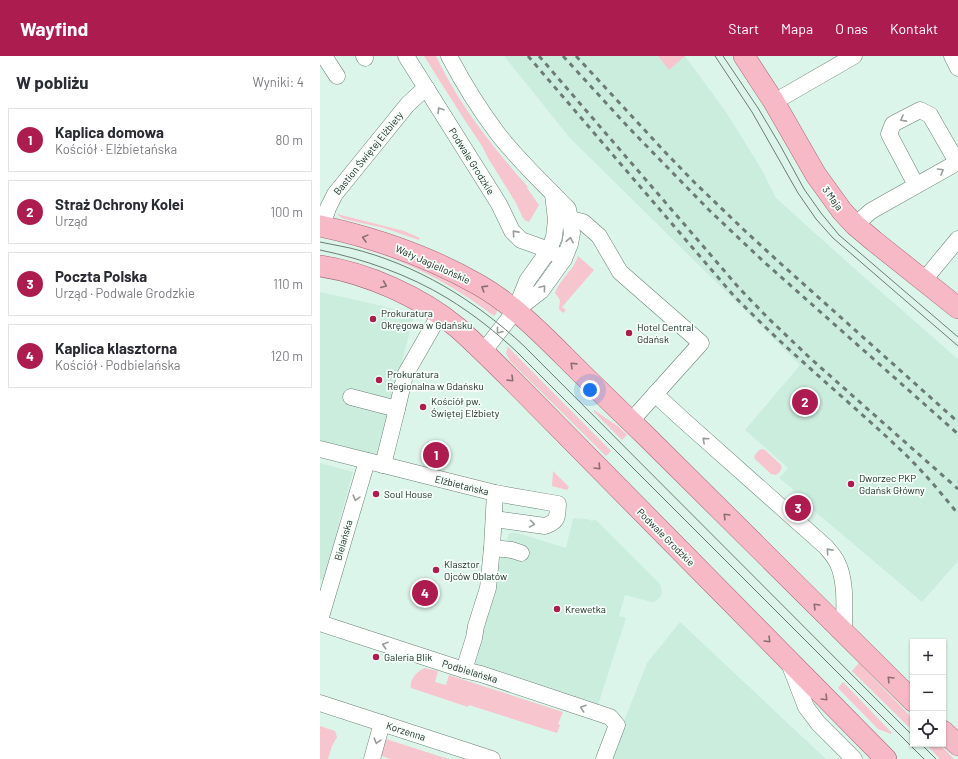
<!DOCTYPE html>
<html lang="pl">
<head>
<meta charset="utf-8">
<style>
	:root { --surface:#fff; --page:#f7f7f7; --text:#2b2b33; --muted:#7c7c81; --line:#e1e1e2; --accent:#ad1c4f }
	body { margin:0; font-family:Barlow,sans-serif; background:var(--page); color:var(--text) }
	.controls { position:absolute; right:12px; bottom:12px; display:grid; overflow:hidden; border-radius:0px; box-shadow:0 1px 3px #0004 }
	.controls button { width:36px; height:36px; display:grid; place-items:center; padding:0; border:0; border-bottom:1px solid var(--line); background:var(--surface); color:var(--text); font:20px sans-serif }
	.you { position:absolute; left:270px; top:334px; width:14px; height:14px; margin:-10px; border:3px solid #fff; border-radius:50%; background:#1a73e8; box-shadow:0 0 0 6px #1a73e833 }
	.badge { display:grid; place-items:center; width:26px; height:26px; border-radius:50%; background:var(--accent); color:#fff; font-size:13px; font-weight:700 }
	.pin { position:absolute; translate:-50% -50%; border:2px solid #fff; box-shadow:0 1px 4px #0006 }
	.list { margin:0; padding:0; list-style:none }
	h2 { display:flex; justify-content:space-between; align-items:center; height:52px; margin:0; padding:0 16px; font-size:17px }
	h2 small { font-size:13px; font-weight:400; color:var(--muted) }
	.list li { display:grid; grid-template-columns:26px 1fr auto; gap:12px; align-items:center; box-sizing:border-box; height:64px; margin:0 8px 8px; padding:0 8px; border:1px solid var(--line); border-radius:0px }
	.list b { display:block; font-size:15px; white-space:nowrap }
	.list p { margin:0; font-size:13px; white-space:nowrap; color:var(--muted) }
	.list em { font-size:13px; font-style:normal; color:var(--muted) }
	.icon { flex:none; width:22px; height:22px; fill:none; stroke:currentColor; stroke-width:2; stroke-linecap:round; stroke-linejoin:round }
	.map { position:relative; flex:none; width:638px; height:703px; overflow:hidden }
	header { display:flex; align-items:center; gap:24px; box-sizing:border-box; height:56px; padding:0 20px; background:var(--accent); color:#fff }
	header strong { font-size:19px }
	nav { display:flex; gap:22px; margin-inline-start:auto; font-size:14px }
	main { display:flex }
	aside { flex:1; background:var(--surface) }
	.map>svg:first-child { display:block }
	.built { fill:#cbedde }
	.green { fill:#f7c5cd }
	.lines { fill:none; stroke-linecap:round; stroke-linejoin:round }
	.minor-casing { stroke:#698075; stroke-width:17 }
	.major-casing { stroke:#a76673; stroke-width:22 }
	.minor { stroke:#fff; stroke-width:16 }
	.major { stroke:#f8b9c6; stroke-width:21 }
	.tram { stroke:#6c7c75; stroke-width:1 }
	.rail { stroke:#6c7c75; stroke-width:3; stroke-dasharray:5 5; stroke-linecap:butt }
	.oneway { stroke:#989c9b }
	.oneway2 { stroke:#8a6e73 }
	.poi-dot { fill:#ad1c4f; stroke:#f4fffa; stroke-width:1.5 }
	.labels { text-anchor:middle; stroke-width:3.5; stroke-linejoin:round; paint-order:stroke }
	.street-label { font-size:10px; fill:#1b2420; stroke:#f4fffa }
	.poi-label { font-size:10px; fill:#1b2420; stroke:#f4fffa; text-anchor:start }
</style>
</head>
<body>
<header>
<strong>Wayfind</strong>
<nav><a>Start</a><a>Mapa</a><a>O nas</a><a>Kontakt</a></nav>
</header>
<main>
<aside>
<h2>W pobliżu<small>Wyniki: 4</small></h2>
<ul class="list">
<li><span class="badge">1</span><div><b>Kaplica domowa</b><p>Kościół · Elżbietańska</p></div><em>80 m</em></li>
<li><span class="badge">2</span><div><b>Straż Ochrony Kolei</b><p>Urząd</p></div><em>100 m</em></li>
<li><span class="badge">3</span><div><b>Poczta Polska</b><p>Urząd · Podwale Grodzkie</p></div><em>110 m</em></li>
<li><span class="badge">4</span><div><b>Kaplica klasztorna</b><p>Kościół · Podbielańska</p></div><em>120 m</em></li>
</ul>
</aside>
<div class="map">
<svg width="638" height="703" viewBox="0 0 638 703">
	<rect width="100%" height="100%" fill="#dcf5ea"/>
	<g class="built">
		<polygon points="184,0 365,0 406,56 442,114 456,142 535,213 638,303 638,505 602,546 472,436 474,434 459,422 468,412 425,374 480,309 249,81"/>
		<polygon points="0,236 63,250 88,258 93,263 81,309 89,311 65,401 0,384"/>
		<polygon points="0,407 33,416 19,466 16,487 4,525 0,523"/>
		<polygon points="253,462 267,463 272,465 275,463 340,528 342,535 341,540 335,546 331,546 305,539 299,560 306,562 277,652 151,611 170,537 189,477 197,477 246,492"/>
		<polygon points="360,566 506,703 289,703 327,607"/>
	</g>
	<g class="green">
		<path d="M104,0h12c23,49 56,90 92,131l-1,1 12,17 -10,17 -3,-1 -3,-3 -7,-15 -28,-45 -6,-12 -20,-30z"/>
		<polygon points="338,0 365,0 349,14"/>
		<polygon points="17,158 84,175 100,182 99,184 64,172 24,163 19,160"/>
		<path d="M35,189l43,12 52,23 10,7 1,-1 35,22 1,2v2l-3,4c-29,-22 -59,-40 -93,-54 -15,-7 -31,-11 -46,-16z"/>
		<path d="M258,200l16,14 -32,37 4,3 -3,3 -4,-4 1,-9 -5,-7c5,-14 19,-23 23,-37z"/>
		<polygon points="188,291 291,395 286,400 190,305 186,297"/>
		<polygon points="274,354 299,371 307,379 302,384 274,356"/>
		<path d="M442,393l3,1 16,15c2,4 -2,8 -5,10l-5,-1 -16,-15 -1,-2c2,-4 4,-7 8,-8z"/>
		<polygon points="233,415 249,431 247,434 232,430"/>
		<polygon points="539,607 593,663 593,675 532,615"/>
		<path d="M105,612l13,3 -3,11 11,3 3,-10 114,37 -5,12 2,1 -3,8 -88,-28 -1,2 -57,-19c-2,-8 6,-17 14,-20z"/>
		<polygon points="523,626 572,677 571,678 558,673 518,632"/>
		<polygon points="0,670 15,675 17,681 12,690 8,703 0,703"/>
		<polygon points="66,683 128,703 71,703 59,699"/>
		<polygon points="606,688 619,688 634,703 620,703"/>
	</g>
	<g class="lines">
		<defs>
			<g id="minor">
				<polyline points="4,0 17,20"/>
				<polyline points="44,0 45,2"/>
				<polyline points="86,0 179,148 192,175 201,184 229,194 244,203"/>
				<path d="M129,0c14,27 31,54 49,78 21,27 46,50 70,75l2,10 2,14 -2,11 -6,15 -23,32 -26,20 -32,41"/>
				<polyline points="632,0 638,12"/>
				<polyline points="454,46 534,0"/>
				<polyline points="596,129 569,78 573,68 600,54 610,59 637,106"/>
				<polyline points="250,163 263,166 279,180 300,216 381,287 311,365"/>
				<polyline points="535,169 551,155 638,106"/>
				<polyline points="2,170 8,152 15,138 88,48 100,37 107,33"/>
				<polyline points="604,224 638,183"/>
				<polyline points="195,255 207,225 229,194 234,181 236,164 233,138"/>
				<path d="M335,338l26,24 145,129c4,5 8,9 11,15 10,19 7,50 7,71"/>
				<polyline points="31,341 77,353 63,409"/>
				<polyline points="77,353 85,319 120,258"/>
				<path d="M0,393l175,44 63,11c-1,13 1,17 -13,22l-51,-7"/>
				<polyline points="172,492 192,494 201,497"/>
				<polyline points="0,564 47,405"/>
				<polyline points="0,567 144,614 161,618 290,661 297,669 284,703"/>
				<polyline points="469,607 486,651 498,667 534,703"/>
				<polyline points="144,614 154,582 156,570 168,532 172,492 175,437"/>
				<polyline points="0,647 172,703"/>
				<polyline points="52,703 62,667"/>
			</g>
			<g id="major">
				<polyline points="424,0 454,46 496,119 522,155 535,169 554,185 638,252"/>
				<path d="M0,170c56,12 110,31 159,59 33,19 60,46 86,72 27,27 54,53 81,79 89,89 178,177 267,265"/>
				<path d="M0,210c47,7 101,31 138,62 19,17 37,35 55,53l373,378"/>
				<polyline points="623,675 638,689"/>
			</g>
		</defs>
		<use href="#minor" class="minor-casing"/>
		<use href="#major" class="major-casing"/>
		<use href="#minor" class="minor"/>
		<use href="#major" class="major"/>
		<g class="tram">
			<polyline points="395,0 432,56 478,137 496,163 513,182 638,290"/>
			<polyline points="403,0 438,52 460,89 484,133 501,157 519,179 638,281"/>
			<path d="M0,186c10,2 20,4 30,6 66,16 125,52 174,98l389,390"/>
			<path d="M0,194c44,9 89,25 127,48 26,16 49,34 70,54l407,407"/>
			<polyline points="601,688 616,703"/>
		</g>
		<g class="rail">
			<path d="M208,0l206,240c22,22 44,44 68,65 35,32 72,63 106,96 18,18 34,37 50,57"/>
			<polyline points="219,0 383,190 419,232 448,262 490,302 638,433"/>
			<polyline points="243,0 309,72 389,154 443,205 638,378"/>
			<polyline points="256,0 345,96 373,125 424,174 460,207 638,366"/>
		</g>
	</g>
	<defs><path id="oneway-chevron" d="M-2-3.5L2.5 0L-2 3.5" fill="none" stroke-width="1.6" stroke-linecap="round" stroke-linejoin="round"/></defs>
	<g class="oneway">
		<use href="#oneway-chevron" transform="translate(120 54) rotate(-122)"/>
		<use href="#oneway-chevron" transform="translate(583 63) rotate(151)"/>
		<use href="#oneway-chevron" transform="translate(621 115) rotate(-30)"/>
		<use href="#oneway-chevron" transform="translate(195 177) rotate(-132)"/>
		<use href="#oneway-chevron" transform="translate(250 184) rotate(-79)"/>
		<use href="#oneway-chevron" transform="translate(223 232) rotate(-50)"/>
		<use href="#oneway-chevron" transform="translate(179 275) rotate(128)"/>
		<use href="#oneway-chevron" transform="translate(385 384) rotate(-138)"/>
		<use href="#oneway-chevron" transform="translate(36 442) rotate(106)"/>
		<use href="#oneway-chevron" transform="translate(212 468) rotate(9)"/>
		<use href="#oneway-chevron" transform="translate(509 495) rotate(-132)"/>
		<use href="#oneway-chevron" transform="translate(65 589) rotate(-162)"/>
		<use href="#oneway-chevron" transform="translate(263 652) rotate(-161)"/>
		<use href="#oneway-chevron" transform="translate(57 685) rotate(106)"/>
	</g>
	<g class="oneway2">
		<use href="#oneway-chevron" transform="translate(45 182) rotate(-165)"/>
		<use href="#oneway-chevron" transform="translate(64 229) rotate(23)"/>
		<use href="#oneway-chevron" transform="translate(164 232) rotate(-148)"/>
		<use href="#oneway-chevron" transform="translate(253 309) rotate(-136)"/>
		<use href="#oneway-chevron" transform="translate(191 323) rotate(44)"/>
		<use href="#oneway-chevron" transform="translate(278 411) rotate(46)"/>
		<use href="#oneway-chevron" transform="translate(406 460) rotate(-135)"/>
		<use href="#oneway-chevron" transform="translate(496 550) rotate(-135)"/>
		<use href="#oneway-chevron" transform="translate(448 584) rotate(45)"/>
		<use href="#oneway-chevron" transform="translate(570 623) rotate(-135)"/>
		<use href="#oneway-chevron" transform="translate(505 642) rotate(45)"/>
	</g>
	<g class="poi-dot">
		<circle cx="53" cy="263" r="4"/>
		<circle cx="309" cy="277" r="4"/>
		<circle cx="59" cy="324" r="4"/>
		<circle cx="103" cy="351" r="4"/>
		<circle cx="531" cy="428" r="4"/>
		<circle cx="56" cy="438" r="4"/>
		<circle cx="116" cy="514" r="4"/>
		<circle cx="237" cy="553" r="4"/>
		<circle cx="56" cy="601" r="4"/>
	</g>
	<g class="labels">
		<g class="street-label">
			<text transform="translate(48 97) rotate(-51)" y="4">Bastion Świętej Elżbiety</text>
			<text transform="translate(152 105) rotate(58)" y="4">Podwale Grodzkie</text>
			<text transform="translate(513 142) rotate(54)" y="4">3 Maja</text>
			<text transform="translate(113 208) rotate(24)" y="4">Wały Jagiellońskie</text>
			<text transform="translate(142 429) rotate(14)" y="4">Elżbietańska</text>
			<text transform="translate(346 481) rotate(45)" y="4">Podwale Grodzkie</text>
			<text transform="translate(23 484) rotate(-74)" y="4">Bielańska</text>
			<text transform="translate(150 615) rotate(17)" y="4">Podbielańska</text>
			<text transform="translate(86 675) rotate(18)" y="4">Korzenna</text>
		</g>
		<g class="poi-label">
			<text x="61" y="261">Prokuratura<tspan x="61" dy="12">Okręgowa w Gdańsku</tspan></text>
			<text x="317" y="275">Hotel Central<tspan x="317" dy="12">Gdańsk</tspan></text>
			<text x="67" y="322">Prokuratura<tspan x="67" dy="12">Regionalna w Gdańsku</tspan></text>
			<text x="111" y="349">Kościół pw.<tspan x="111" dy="12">Świętej Elżbiety</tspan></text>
			<text x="539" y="426">Dworzec PKP<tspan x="539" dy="12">Gdańsk Główny</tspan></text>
			<text x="64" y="442">Soul House</text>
			<text x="124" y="512">Klasztor<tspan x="124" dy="12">Ojców Oblatów</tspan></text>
			<text x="245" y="557">Krewetka</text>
			<text x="64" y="605">Galeria Blik</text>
		</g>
	</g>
</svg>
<div class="controls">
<button>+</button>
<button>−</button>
<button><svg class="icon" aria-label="locate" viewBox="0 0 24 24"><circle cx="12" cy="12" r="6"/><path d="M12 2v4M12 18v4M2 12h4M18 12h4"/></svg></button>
</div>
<div class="you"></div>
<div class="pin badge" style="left:116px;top:399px">1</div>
<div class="pin badge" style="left:485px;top:346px">2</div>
<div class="pin badge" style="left:478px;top:452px">3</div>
<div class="pin badge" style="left:105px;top:537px">4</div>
</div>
</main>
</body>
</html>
